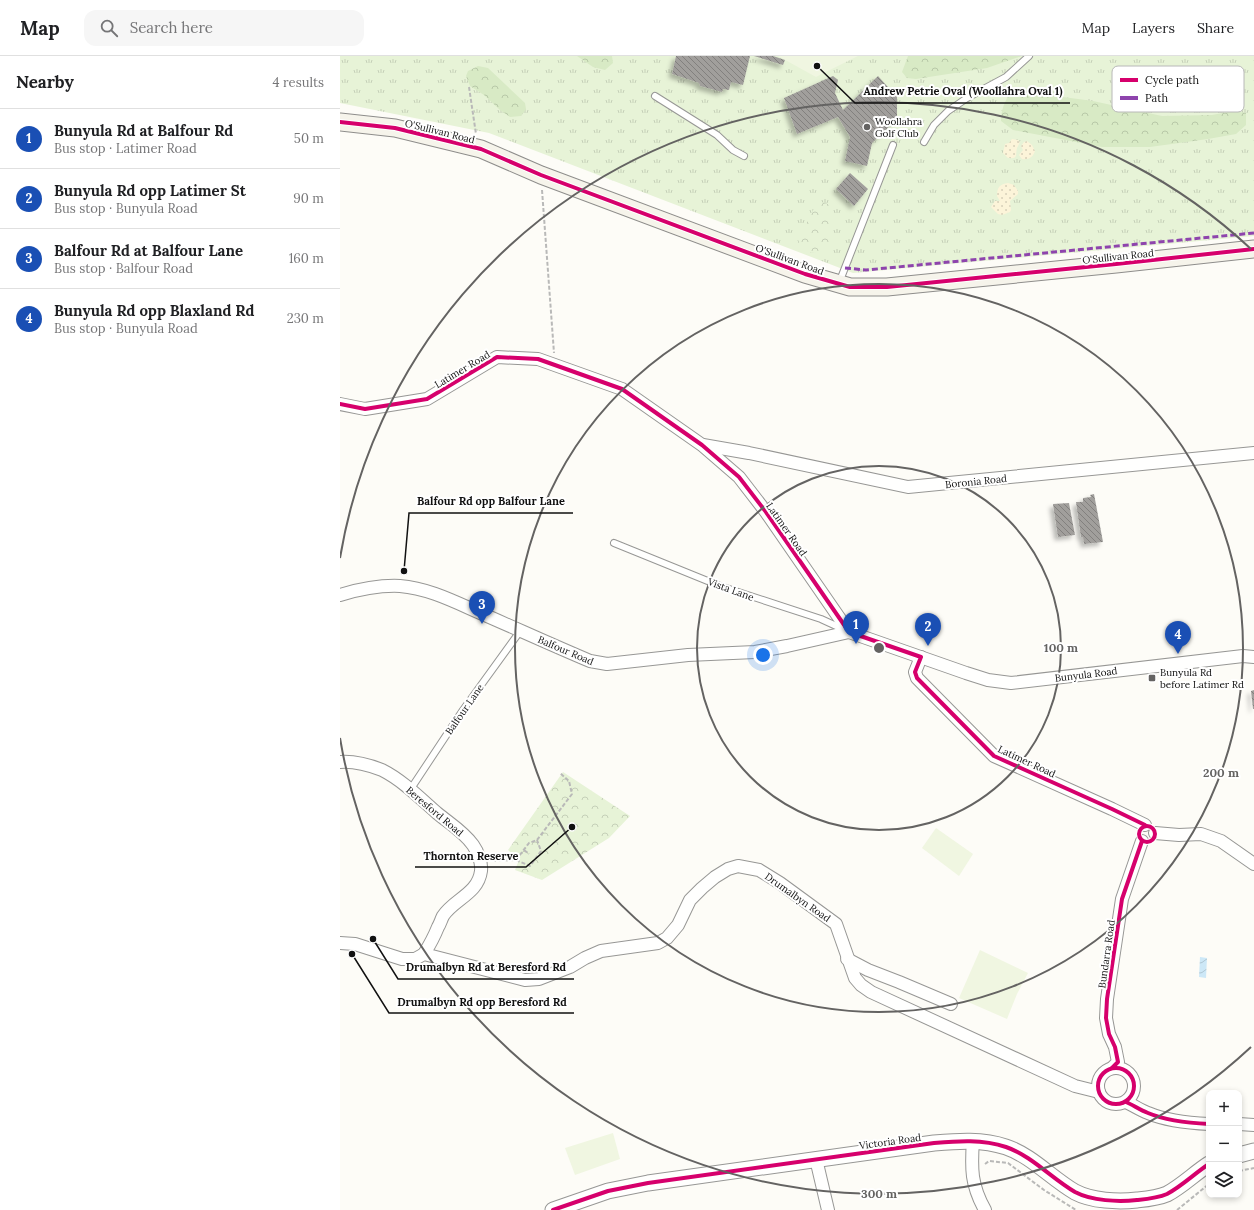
<!DOCTYPE html>
<html lang="en">
<head>
<meta charset="utf-8">
<style>
	:root { --surface:#fff; --page:#f6f6f6; --text:#202124; --muted:#757577; --line:#e0e0e0; --accent:#2563eb }
	body { margin:0; font-family:Lora,serif; background:var(--page); color:var(--text) }
	.controls { position:absolute; right:12px; bottom:12px; display:grid; overflow:hidden; border-radius:8px; box-shadow:0 2px 6px #0003 }
	.controls button { width:36px; height:36px; display:grid; place-items:center; padding:0; border:0; border-bottom:1px solid var(--line); background:var(--surface); color:var(--text); font:20px sans-serif }
	.you { position:absolute; left:423px; top:599px; width:14px; height:14px; margin:-10px; border:3px solid #fff; border-radius:50%; background:#1a73e8; box-shadow:0 0 0 6px #1a73e833 }
	.badge { display:grid; place-items:center; width:26px; height:26px; border-radius:50%; background:var(--accent); color:#fff; font-size:13px; font-weight:700 }
	.pin { position:absolute; translate:-50% -33px; filter:drop-shadow(0 1px 2px #0008) }
	.pin::after { content:''; position:absolute; top:21px; width:14px; height:12px; background:inherit; clip-path:polygon(0 0,100% 0,50% 100%) }
	.list { margin:0; padding:0; list-style:none }
	h2 { display:flex; justify-content:space-between; align-items:center; height:52px; margin:0; padding:0 16px; font-size:17px }
	h2 small { font-size:13px; font-weight:400; color:var(--muted) }
	.list li { display:grid; grid-template-columns:26px 1fr auto; gap:12px; align-items:center; box-sizing:border-box; height:60px; padding:0 16px; border-top:1px solid var(--line) }
	.list b { display:block; font-size:15px; white-space:nowrap }
	.list p { margin:0; font-size:13px; white-space:nowrap; color:var(--muted) }
	.list em { font-size:13px; font-style:normal; color:var(--muted) }
	.icon { flex:none; width:22px; height:22px; fill:none; stroke:currentColor; stroke-width:2; stroke-linecap:round; stroke-linejoin:round }
	.map { position:relative; flex:none; width:914px; height:1154px; overflow:hidden }
	header { display:flex; align-items:center; gap:24px; box-sizing:border-box; height:56px; padding:0 20px; background:var(--surface); border-bottom:1px solid var(--line) }
	header strong { font-size:19px }
	nav { display:flex; gap:22px; margin-inline-start:auto; font-size:14px }
	.search { width:280px; height:36px; background:var(--page); display:flex; align-items:center; gap:10px; box-sizing:border-box; padding:0 14px; border-radius:12px; color:var(--muted); font-size:15px }
	main { display:flex }
	aside { flex:1; background:var(--surface) }
	.map>svg:first-child { display:block }
	.grass { fill:url(#grass-tufts) }
	.forest { fill:url(#forest-crowns) }
	.sand { fill:url(#sand-dots) }
	.park { fill:url(#park-crowns) }
	.pitch { fill:#f0f6e1 }
	.water { fill:url(#water-waves) }
	.building { fill:url(#building-back-hatch); filter:url(#shadow) }
	.lines { fill:none; stroke-linecap:round; stroke-linejoin:round }
	.service-casing { stroke:#979795; stroke-width:8 }
	.minor-casing { stroke:#979795; stroke-width:14 }
	.tertiary-casing { stroke:#979795; stroke-width:17 }
	.secondary-casing { stroke:#8e8d8b; stroke-width:19 }
	.path { stroke:#b9b9b8; stroke-width:2; stroke-dasharray:4 2; stroke-linecap:butt }
	.service { stroke:#fffffe; stroke-width:6 }
	.minor { stroke:#fffffe; stroke-width:12 }
	.tertiary { stroke:#fffffe; stroke-width:15 }
	.secondary { stroke:#f6f4eb; stroke-width:17 }
	.quiet { stroke:#8e44ad; stroke-width:3; stroke-dasharray:6 3; stroke-linecap:butt }
	.cycleway-casing { stroke:#fff; stroke-width:6 }
	.cycleway { stroke:#d6006c; stroke-width:4 }
	.ring { fill:none; stroke:#646362; stroke-width:2 }
	.poi-dot { fill:#646362; stroke:#fff; stroke-width:1.5 }
	.labels { text-anchor:middle; stroke-width:4; stroke-linejoin:round; paint-order:stroke }
	.poi-label { font-size:10px; fill:#111; stroke:#fff; text-anchor:start }
	.street-label { font-size:10px; fill:#111; stroke:#fff }
	.key { fill:#fff; stroke:#b8b8b8; stroke-width:1 }
	.key-label { font-size:11px; fill:#111 }
	.centre { fill:#646362; stroke:#fff; stroke-width:2 }
	.ring-label { font-size:12px; text-anchor:middle; font-weight:bold; fill:#646362; stroke:#fff; stroke-width:4; stroke-linejoin:round; paint-order:stroke }
	.leader { fill:none; stroke:#111; stroke-width:1.5 }
	.callout-dot { fill:#111; stroke:#fff; stroke-width:1.5 }
	.callout-label { font-size:11px; text-anchor:middle; font-weight:bold; fill:#111; stroke:#fff; stroke-width:4; stroke-linejoin:round; paint-order:stroke }
</style>
</head>
<body>
<header>
<strong>Map</strong>
<div class="search"><svg class="icon" aria-label="search" viewBox="0 0 24 24"><circle cx="10" cy="10" r="6"/><path d="M15 15l6 6"/></svg>Search here</div>
<nav><a>Map</a><a>Layers</a><a>Share</a></nav>
</header>
<main>
<aside>
<h2>Nearby<small>4 results</small></h2>
<ul class="list">
<li><span class="badge" style="background:#1a4fb4">1</span><div><b>Bunyula Rd at Balfour Rd</b><p>Bus stop · Latimer Road</p></div><em>50 m</em></li>
<li><span class="badge" style="background:#1a4fb4">2</span><div><b>Bunyula Rd opp Latimer St</b><p>Bus stop · Bunyula Road</p></div><em>90 m</em></li>
<li><span class="badge" style="background:#1a4fb4">3</span><div><b>Balfour Rd at Balfour Lane</b><p>Bus stop · Balfour Road</p></div><em>160 m</em></li>
<li><span class="badge" style="background:#1a4fb4">4</span><div><b>Bunyula Rd opp Blaxland Rd</b><p>Bus stop · Bunyula Road</p></div><em>230 m</em></li>
</ul>
</aside>
<div class="map">
<svg width="914" height="1154" viewBox="0 0 914 1154">
	<defs>
		<pattern id="grass-tufts" width="24" height="20" patternUnits="userSpaceOnUse"><rect width="24" height="20" fill="#e7f3d7"/><path d="M3 7l-1-3M5 7V3M7 7l1-3M15 17l-1-3M17 17v-4M19 17l1-3" fill="none" stroke="#c5cfb8"/></pattern>
		<pattern id="forest-crowns" width="20" height="18" patternUnits="userSpaceOnUse"><rect width="20" height="18" fill="#d8eac5"/><path d="M2 6a3 3 0 1 1 6 0M12 15a3 3 0 1 1 6 0" fill="none" stroke="#b8c8a8"/></pattern>
		<pattern id="sand-dots" width="8" height="8" patternUnits="userSpaceOnUse"><rect width="8" height="8" fill="#fcf4d9"/><path d="M2 2h.1M6 6h.1" fill="none" stroke="#d7d0b9" stroke-width="1.8" stroke-linecap="round"/></pattern>
		<pattern id="park-crowns" width="20" height="18" patternUnits="userSpaceOnUse"><rect width="20" height="18" fill="#e7f3d7"/><path d="M2 6a3 3 0 1 1 6 0M12 15a3 3 0 1 1 6 0" fill="none" stroke="#c5cfb8"/></pattern>
		<pattern id="water-waves" width="16" height="10" patternUnits="userSpaceOnUse"><rect width="16" height="10" fill="#cde8f7"/><path d="M0 5q4-4 8 0t8 0" fill="none" stroke="#afc6d3"/></pattern>
		<pattern id="building-back-hatch" width="6" height="6" patternUnits="userSpaceOnUse"><rect width="6" height="6" fill="#a19f9c"/><path d="M-1 5l2 2M0 0l6 6M5-1l2 2" fill="none" stroke="#82807e"/></pattern>
		<filter id="shadow"><feDropShadow dx="-3.5" dy="3.5" stdDeviation="2" flood-color="#0004"/></filter>
	</defs>
	<rect width="100%" height="100%" fill="#fdfcf7"/>
	<polygon class="grass" points="0,0 914,0 914,180 513,217 149,77 0,47"/>
	<g class="forest">
		<polygon points="237,0 272,0 273,7 265,14 253,11"/>
		<polygon points="568,0 682,0 647,12 576,23 567,22 562,16"/>
		<polygon points="138,10 148,12 185,47 186,53 181,60 170,61 160,54 144,39 130,30 126,20 128,15"/>
		<path d="M680,37l28,2 45,6 69,15 50,-1 21,-4 13,2v12l-10,9 -28,5 -58,8h-48l-89,-17 -12,-9c0,-10 3,-18 8,-26z"/>
	</g>
	<g class="sand">
		<path d="M672,83l6,1 2,2c-1,2 -2,4 -3,6 -2,7 2,11 -9,10l-5,-5 2,-9 4,-1z"/>
		<path d="M687,85l5,4 3,6c-2,6 -6,9 -13,8l-3,-4 4,-5 -2,-4 3,-4z"/>
		<path d="M668,127l6,2 4,6v3l-8,7 1,9 -1,2 -8,3 -4,-1 -7,-7 4,-6h5l-3,-5c0,-9 3,-12 11,-13z"/>
	</g>
	<g class="park">
		<polygon points="478,145 491,149 490,198 462,196 458,183"/>
		<polygon points="223,716 290,760 269,782 202,824 175,814 179,804 168,794"/>
	</g>
	<g class="pitch">
		<polygon points="438,0 518,0 476,21"/>
		<polygon points="596,772 633,798 619,820 582,792"/>
		<polygon points="640,894 688,917 677,938 667,963 619,942"/>
		<polygon points="273,1077 280,1103 235,1119 225,1092"/>
	</g>
	<polygon class="water" points="860,901 867,902 866,922 859,921"/>
	<g class="building">
		<polygon points="336,0 410,0 403,29 391,26 389,34 383,33 382,36 360,30 359,27 332,18"/>
		<polygon points="414,0 433,0 445,4 443,9"/>
		<polygon points="493,20 498,24 495,37 503,54 538,20 557,41 557,63 532,87 527,110 505,105 510,81 498,61 457,78 444,42"/>
		<polygon points="510,117 528,133 514,150 496,133"/>
		<polygon points="754,438 763,486 744,488 743,481 741,481 736,446 743,446 743,442 751,441 750,439"/>
		<polygon points="729,447 735,479 718,481 713,448"/>
		<polygon points="914,634 914,653 913,653 911,635"/>
	</g>
	<g class="lines">
		<defs>
			<g id="service">
				<polyline points="315,40 377,79 393,94 404,100"/>
				<polyline points="584,86 594,69 608,55 627,42 666,21 689,0"/>
				<polyline points="499,227 553,89"/>
				<polyline points="274,487 380,530 481,563 505,574"/>
				<polyline points="70,734 123,654 181,574"/>
			</g>
			<g id="minor">
				<polyline points="0,348 25,353 87,343 157,301 198,303 282,333 362,389 399,421 426,456 509,576 626,617 648,624 671,627 903,600 914,601"/>
				<polyline points="363,389 409,397 568,431 914,397"/>
				<path d="M0,539c20,-6 39,-10 60,-9 27,2 53,15 78,26 37,16 74,33 112,49l17,3 81,-9 67,-3 32,-6 62,-14"/>
				<polyline points="581,601 575,616 577,622 654,700 772,753 805,769"/>
				<path d="M0,706c13,-1 29,3 42,8 20,10 38,28 55,43 12,10 27,19 36,32 5,7 9,18 8,26 -3,23 -27,28 -38,45 -2,4 -3,8 -5,11 -4,10 -9,19 -14,27"/>
				<polyline points="815,777 839,779 861,778 881,785 914,808"/>
				<polyline points="0,887 15,888 62,903 75,903 84,898 185,924 199,923 230,911 245,902 261,895 318,887 327,882 338,869 350,844 362,832 375,821 388,813 398,810 419,814 440,827 496,868 515,922 521,929 531,936 735,1030 759,1036"/>
				<polyline points="507,903 528,914 559,926 611,948"/>
				<circle cx="776" cy="1030" r="18"/>
				<polyline points="772,1012 778,1006 775,991 769,978 766,962 767,943 782,843 802,785"/>
				<path d="M786,1046c7,3 14,8 22,11 19,8 40,10 61,11"/>
				<polyline points="899,1068 914,1069"/>
				<path d="M633,1084c-2,29 -2,45 12,70"/>
				<polyline points="476,1103 488,1154"/>
			</g>
			<g id="tertiary">
				<polyline points="899,1099 914,1095"/>
				<path d="M213,1154l55,-19 40,-8 286,-40c24,-2 48,-4 72,4 26,9 45,31 69,45 17,9 43,10 62,8 10,-1 21,-2 30,-6 15,-8 28,-21 42,-30"/>
			</g>
			<polyline id="secondary" points="0,66 55,72 141,93 201,119 465,218 510,231 547,231 776,208 914,193"/>
		</defs>
		<use href="#service" class="service-casing"/>
		<use href="#minor" class="minor-casing"/>
		<use href="#tertiary" class="tertiary-casing"/>
		<use href="#secondary" class="secondary-casing"/>
		<g class="path">
			<polyline points="129,31 136,78"/>
			<polyline points="202,134 214,297"/>
			<polyline points="184,794 189,798"/>
			<polyline points="176,804 189,787 197,784 232,738 229,725 220,717"/>
			<polyline points="152,805 176,804 190,810 201,795 197,784"/>
			<polyline points="645,1108 649,1105 668,1107 704,1134 736,1154"/>
			<polyline points="899,1115 914,1112"/>
			<polyline points="837,1154 869,1128"/>
		</g>
		<use href="#service" class="service"/>
		<use href="#minor" class="minor"/>
		<use href="#tertiary" class="tertiary"/>
		<use href="#secondary" class="secondary"/>
		<polyline class="quiet" points="505,212 526,214 914,177"/>
		<defs>
			<g id="cycleway">
				<polyline points="0,66 55,72 141,93 201,119 465,218 510,231 547,231 776,208 914,193"/>
				<polyline points="0,348 25,353 87,343 157,301 198,303 282,333 362,389 399,421 426,456 509,576 581,601 575,616 577,622 654,700 772,753 805,769"/>
				<circle cx="807" cy="778" r="8"/>
				<circle cx="776" cy="1030" r="18"/>
				<polyline points="772,1012 778,1006 775,991 769,978 766,962 767,943 782,843 802,785"/>
				<path d="M786,1046c7,3 14,8 22,11 19,8 40,10 61,11"/>
				<path d="M213,1154l55,-19 40,-8 286,-40c24,-2 48,-4 72,4 26,9 45,31 69,45 17,9 43,10 62,8 10,-1 21,-2 30,-6 15,-8 28,-21 42,-30"/>
			</g>
		</defs>
		<use href="#cycleway" class="cycleway-casing"/>
		<use href="#cycleway" class="cycleway"/>
	</g>
	<g class="ring">
		<circle cx="539" cy="592" r="182"/>
		<circle cx="539" cy="592" r="364"/>
		<path d="M911 991A546 546 0 0 1 0 682M0 502A546 546 0 0 1 911 193"/>
	</g>
	<g class="poi-dot">
		<circle cx="527" cy="71" r="4"/>
		<rect x="808" y="618" width="8" height="8" rx="2"/>
	</g>
	<g class="labels">
		<g class="poi-label">
			<text x="535" y="69">Woollahra<tspan x="535" dy="12">Golf Club</tspan></text>
			<text x="820" y="620">Bunyula Rd<tspan x="820" dy="12">before Latimer Rd</tspan></text>
		</g>
		<g class="street-label">
			<text transform="translate(100 75) rotate(14)" y="4">O'Sullivan Road</text>
			<text transform="translate(778 200) rotate(-6)" y="4">O'Sullivan Road</text>
			<text transform="translate(450 203) rotate(20)" y="4">O'Sullivan Road</text>
			<text transform="translate(122 313) rotate(-31)" y="4">Latimer Road</text>
			<text transform="translate(636 425) rotate(-6)" y="4">Boronia Road</text>
			<text transform="translate(447 473) rotate(55)" y="4">Latimer Road</text>
			<text transform="translate(391 533) rotate(20)" y="4">Vista Lane</text>
			<text transform="translate(226 594) rotate(23)" y="4">Balfour Road</text>
			<text transform="translate(746 618) rotate(-7)" y="4">Bunyula Road</text>
			<text transform="translate(124 653) rotate(-55)" y="4">Balfour Lane</text>
			<text transform="translate(687 705) rotate(25)" y="4">Latimer Road</text>
			<text transform="translate(95 755) rotate(40)" y="4">Beresford Road</text>
			<text transform="translate(458 841) rotate(35)" y="4">Drumalbyn Road</text>
			<text transform="translate(766 898) rotate(-82)" y="4">Bundarra Road</text>
			<text transform="translate(550 1085) rotate(-8)" y="4">Victoria Road</text>
		</g>
	</g>
	<rect x="772" y="10" width="132" height="46" rx="6" class="key"/>
	<rect x="780" y="22" width="18" height="4" fill="#d6006c"/>
	<rect x="780" y="40" width="18" height="4" fill="#8e44ad"/>
	<g class="key-label">
		<text x="805" y="28">Cycle path</text>
		<text x="805" y="46">Path</text>
	</g>
	<circle cx="539" cy="592" r="6" class="centre"/>
	<g class="ring-label">
		<text x="721" y="596">100 m</text>
		<text x="881" y="721">200 m</text>
		<text x="539" y="1142">300 m</text>
	</g>
	<path class="leader" d="M477 10L515 47H730M64 515L69 457H233M232 771L186 811H75M33 883L58 923H234M12 898L49 957H234"/>
	<g class="callout-dot">
		<circle cx="477" cy="10" r="4"/>
		<circle cx="64" cy="515" r="4"/>
		<circle cx="232" cy="771" r="4"/>
		<circle cx="33" cy="883" r="4"/>
		<circle cx="12" cy="898" r="4"/>
	</g>
	<g class="callout-label">
		<text x="623" y="39">Andrew Petrie Oval (Woollahra Oval 1)</text>
		<text x="151" y="449">Balfour Rd opp Balfour Lane</text>
		<text x="131" y="804">Thornton Reserve</text>
		<text x="146" y="915">Drumalbyn Rd at Beresford Rd</text>
		<text x="142" y="950">Drumalbyn Rd opp Beresford Rd</text>
	</g>
</svg>
<div class="controls">
<button>+</button>
<button>−</button>
<button><svg class="icon" aria-label="layers" viewBox="0 0 24 24"><path d="M12 4l9 5-9 5-9-5zM3 14l9 5 9-5"/></svg></button>
</div>
<div class="you"></div>
<div class="pin badge" style="left:516px;top:588px;background:#1a4fb4">1</div>
<div class="pin badge" style="left:588px;top:590px;background:#1a4fb4">2</div>
<div class="pin badge" style="left:142px;top:568px;background:#1a4fb4">3</div>
<div class="pin badge" style="left:838px;top:598px;background:#1a4fb4">4</div>
</div>
</main>
</body>
</html>
